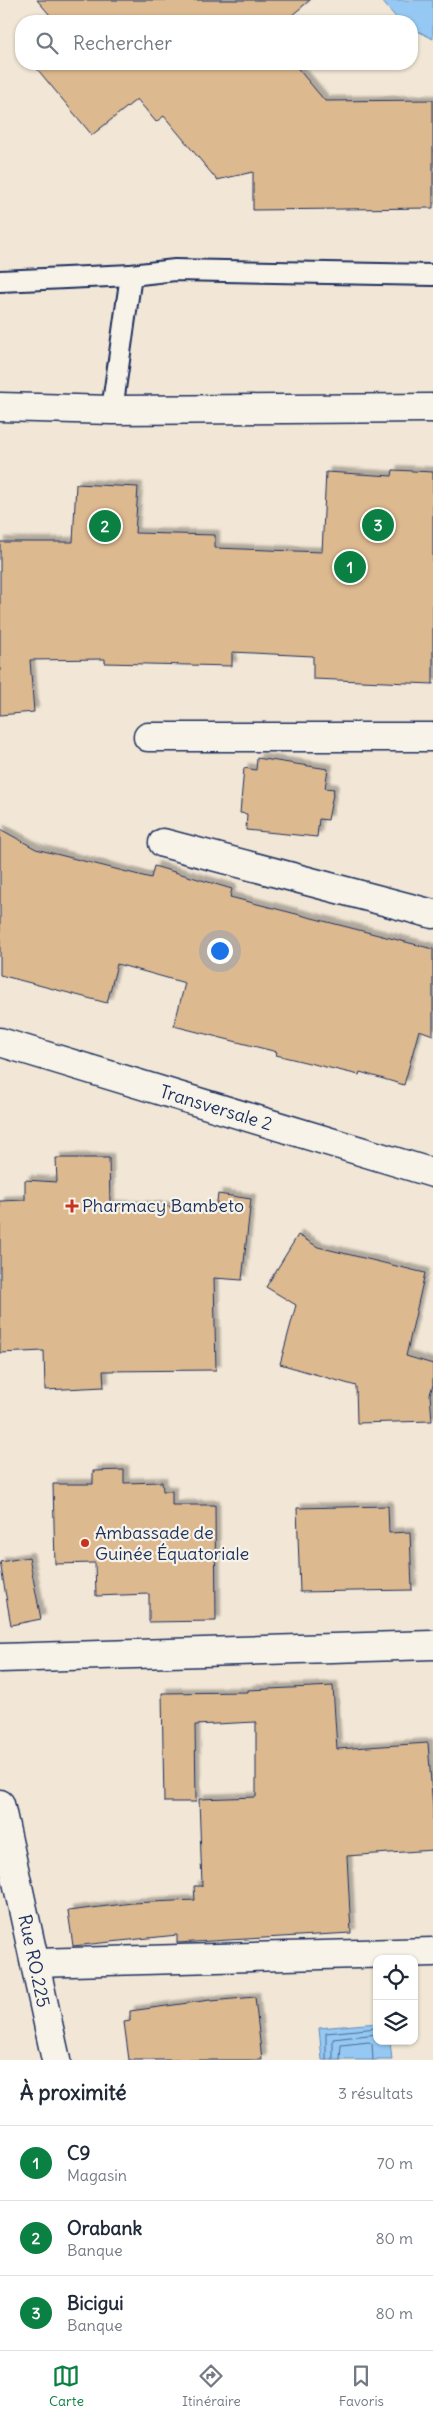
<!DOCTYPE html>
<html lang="fr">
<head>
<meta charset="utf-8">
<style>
	:root { --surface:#fff; --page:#f2f2f3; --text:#1f2937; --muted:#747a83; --line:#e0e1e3; --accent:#0b8043 }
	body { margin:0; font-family:Delius,sans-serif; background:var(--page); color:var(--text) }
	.controls { position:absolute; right:15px; bottom:15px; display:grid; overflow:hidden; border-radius:10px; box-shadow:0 1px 4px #0004 }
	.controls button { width:45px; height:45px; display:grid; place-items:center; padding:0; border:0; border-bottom:1px solid var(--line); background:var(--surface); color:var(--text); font:25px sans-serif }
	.you { position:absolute; left:219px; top:950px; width:18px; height:18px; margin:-12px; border:4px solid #fff; border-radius:50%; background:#1a73e8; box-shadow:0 0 0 8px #1a73e833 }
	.badge { display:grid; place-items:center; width:32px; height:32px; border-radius:50%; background:var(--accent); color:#fff; font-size:16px; font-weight:700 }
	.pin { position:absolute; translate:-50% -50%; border:2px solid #fff; box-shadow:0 1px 5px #0006 }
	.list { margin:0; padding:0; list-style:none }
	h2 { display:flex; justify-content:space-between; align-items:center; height:65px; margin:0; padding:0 20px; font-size:21px }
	h2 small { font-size:16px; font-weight:400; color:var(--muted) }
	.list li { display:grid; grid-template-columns:32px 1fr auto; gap:15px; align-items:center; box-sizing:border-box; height:75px; padding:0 20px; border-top:1px solid var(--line) }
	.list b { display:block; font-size:19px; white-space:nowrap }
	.list p { margin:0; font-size:16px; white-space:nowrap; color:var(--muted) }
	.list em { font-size:16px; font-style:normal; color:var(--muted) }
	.icon { flex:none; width:28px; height:28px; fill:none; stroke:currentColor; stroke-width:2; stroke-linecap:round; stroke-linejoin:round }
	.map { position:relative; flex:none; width:433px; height:2060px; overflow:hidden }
	.search { position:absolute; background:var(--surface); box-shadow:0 1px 4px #0004; left:15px; right:15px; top:15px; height:55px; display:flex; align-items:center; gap:12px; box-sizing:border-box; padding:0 18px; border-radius:20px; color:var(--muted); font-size:19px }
	.sheet { height:290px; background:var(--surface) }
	nav { display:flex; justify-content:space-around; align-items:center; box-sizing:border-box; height:70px; border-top:1px solid var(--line); background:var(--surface); font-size:14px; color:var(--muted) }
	nav a { display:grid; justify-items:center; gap:2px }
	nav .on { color:var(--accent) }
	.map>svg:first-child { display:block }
	.water { fill:#95c8f2; stroke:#648bb7 }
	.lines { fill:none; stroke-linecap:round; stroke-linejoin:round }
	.shore { stroke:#4c6c99; stroke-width:1 }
	.building { fill:#ddb98f; stroke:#1b2f5e; filter:url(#shadow) }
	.service-casing { stroke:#1b2f5e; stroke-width:24 }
	.minor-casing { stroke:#1b2f5e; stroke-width:31 }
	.secondary-casing { stroke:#1b2f5e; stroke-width:31 }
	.primary-casing { stroke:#1b2f5e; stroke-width:31 }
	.service { stroke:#f7f3e8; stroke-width:20 }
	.minor { stroke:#f7f3e8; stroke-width:28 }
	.secondary { stroke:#f7f3e8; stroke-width:28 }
	.primary { stroke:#f7f3e8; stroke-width:28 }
	.poi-dot { fill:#c8321e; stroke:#f7f3e8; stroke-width:2 }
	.labels { text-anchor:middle; stroke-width:4.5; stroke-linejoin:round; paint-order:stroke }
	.street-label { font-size:18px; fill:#1b2f5e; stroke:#f7f3e8 }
	.poi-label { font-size:18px; fill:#1b2f5e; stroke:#f7f3e8; text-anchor:start }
</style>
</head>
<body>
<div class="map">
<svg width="433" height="2060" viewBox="0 0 433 2060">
	<defs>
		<filter id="shadow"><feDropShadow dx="4.5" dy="-4.5" stdDeviation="1" flood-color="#0004"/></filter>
	</defs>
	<rect width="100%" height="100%" fill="#f2e7d6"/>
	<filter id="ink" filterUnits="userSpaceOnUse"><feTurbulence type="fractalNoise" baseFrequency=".02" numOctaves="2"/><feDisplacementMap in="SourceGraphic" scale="10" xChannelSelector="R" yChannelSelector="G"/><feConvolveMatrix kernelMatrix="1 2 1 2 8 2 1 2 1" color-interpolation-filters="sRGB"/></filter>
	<g filter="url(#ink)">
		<g class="water">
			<polygon points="381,0 433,0 433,39 412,28 412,21 399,21"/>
			<polygon points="377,2023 377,2041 390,2041 392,2060 322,2060 319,2028"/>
		</g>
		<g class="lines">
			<g class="shore">
				<polyline points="326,2060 326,2033 377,2028"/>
				<polyline points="333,2060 333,2039 377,2034"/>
				<polyline points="340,2060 341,2045 369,2042 372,2044 373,2060"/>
			</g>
		</g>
		<g class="building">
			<polygon points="37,0 310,0 285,21 55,21"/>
			<polygon points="33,64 294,64 325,101 433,100 433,208 253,210 253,172 217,180 164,116 156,122 137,99 92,135"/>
			<polygon points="393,470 433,472 433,684 313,679 313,656 232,652 232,666 105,663 105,659 30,660 34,712 0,715 0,542 73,542 76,484 138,487 135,533 215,535 215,548 322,552 326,472 392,476"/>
			<polygon points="257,758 328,769 325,788 334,789 328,820 319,819 317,837 246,830 247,814 240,813 244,768 256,770"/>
			<polygon points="0,829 36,849 151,878 154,866 232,889 230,897 433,949 433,1035 419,1030 404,1085 360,1072 359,1075 276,1055 277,1052 174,1026 185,983 117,964 107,1003 0,975"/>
			<polygon points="56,1158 109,1158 110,1205 216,1208 218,1194 251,1199 242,1280 214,1278 216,1370 103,1371 104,1387 45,1390 44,1351 0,1353 0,1201 25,1200 25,1180 57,1182"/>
			<polygon points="298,1235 318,1247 425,1273 406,1356 433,1364 433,1385 430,1394 432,1421 357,1423 356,1386 280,1364 296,1305 266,1287"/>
			<polygon points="124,1470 124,1483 162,1482 163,1491 172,1491 172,1505 215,1505 216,1621 149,1622 149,1594 96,1596 95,1563 55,1564 53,1484 93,1484 93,1471"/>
			<polygon points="388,1506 389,1533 410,1532 412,1590 300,1592 297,1508"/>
			<polygon points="29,1557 41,1619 11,1625 0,1562"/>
			<polygon points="333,1686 337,1749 428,1743 433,1809 433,1850 347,1856 351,1933 177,1943 177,1935 73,1946 68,1911 132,1903 195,1900 194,1886 202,1886 199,1799 256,1797 256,1722 195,1725 196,1802 164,1802 162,1693 248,1692 248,1690"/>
			<polygon points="255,1997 262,2060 129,2060 124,2022 130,2021 130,2011 210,2000 211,2001"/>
		</g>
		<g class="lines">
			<defs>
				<g id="service">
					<polyline points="0,281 131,275"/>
					<polyline points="112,410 131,275 175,270 433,275"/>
				</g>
				<g id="minor">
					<polyline points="148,737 433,737"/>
					<polyline points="163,843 433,914"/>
					<polyline points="0,1658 433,1645"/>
					<polyline points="0,1804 56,2060"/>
					<polyline points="35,1963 433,1952"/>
				</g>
				<polyline id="secondary" points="0,1042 433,1173"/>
				<polyline id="primary" points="0,407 112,410 433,408"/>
			</defs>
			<use href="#service" class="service-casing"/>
			<use href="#minor" class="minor-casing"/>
			<use href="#secondary" class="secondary-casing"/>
			<use href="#primary" class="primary-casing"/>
			<use href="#service" class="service"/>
			<use href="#minor" class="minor"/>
			<use href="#secondary" class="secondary"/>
			<use href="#primary" class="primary"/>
		</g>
	</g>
	<g class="poi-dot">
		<path d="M69.5 1198.5h5v5h5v5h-5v5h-5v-5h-5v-5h5z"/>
		<circle cx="85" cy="1543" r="5"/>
	</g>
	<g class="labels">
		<g class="street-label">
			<text transform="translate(216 1108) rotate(17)" y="6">Transversale 2</text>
			<text transform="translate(34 1961) rotate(78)" y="6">Rue RO.225</text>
		</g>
		<g class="poi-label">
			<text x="82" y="1212">Pharmacy Bambeto</text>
			<text x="95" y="1539">Ambassade de<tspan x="95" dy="21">Guinée Équatoriale</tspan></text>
		</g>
	</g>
</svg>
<div class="controls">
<button><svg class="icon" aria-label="locate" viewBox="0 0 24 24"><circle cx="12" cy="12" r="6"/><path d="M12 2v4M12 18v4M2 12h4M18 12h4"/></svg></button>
<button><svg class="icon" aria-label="layers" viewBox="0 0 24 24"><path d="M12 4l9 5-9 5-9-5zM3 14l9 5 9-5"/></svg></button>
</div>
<div class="you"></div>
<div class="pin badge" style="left:350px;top:567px">1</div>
<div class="pin badge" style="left:105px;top:526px">2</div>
<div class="pin badge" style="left:378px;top:525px">3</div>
<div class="search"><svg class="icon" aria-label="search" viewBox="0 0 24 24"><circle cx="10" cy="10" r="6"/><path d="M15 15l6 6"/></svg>Rechercher</div>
</div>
<section class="sheet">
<h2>À proximité<small>3 résultats</small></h2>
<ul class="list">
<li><span class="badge">1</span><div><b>C9</b><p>Magasin</p></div><em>70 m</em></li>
<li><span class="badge">2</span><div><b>Orabank</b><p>Banque</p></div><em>80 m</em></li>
<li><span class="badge">3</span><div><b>Bicigui</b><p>Banque</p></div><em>80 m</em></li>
</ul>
</section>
<nav>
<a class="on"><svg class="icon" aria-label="map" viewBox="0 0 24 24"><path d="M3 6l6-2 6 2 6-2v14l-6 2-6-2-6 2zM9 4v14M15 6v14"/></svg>Carte</a>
<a><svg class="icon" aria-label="directions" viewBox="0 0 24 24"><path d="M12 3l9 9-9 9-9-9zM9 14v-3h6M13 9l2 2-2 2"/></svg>Itinéraire</a>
<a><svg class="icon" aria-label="saved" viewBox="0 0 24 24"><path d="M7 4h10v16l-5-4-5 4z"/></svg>Favoris</a>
</nav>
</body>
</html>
